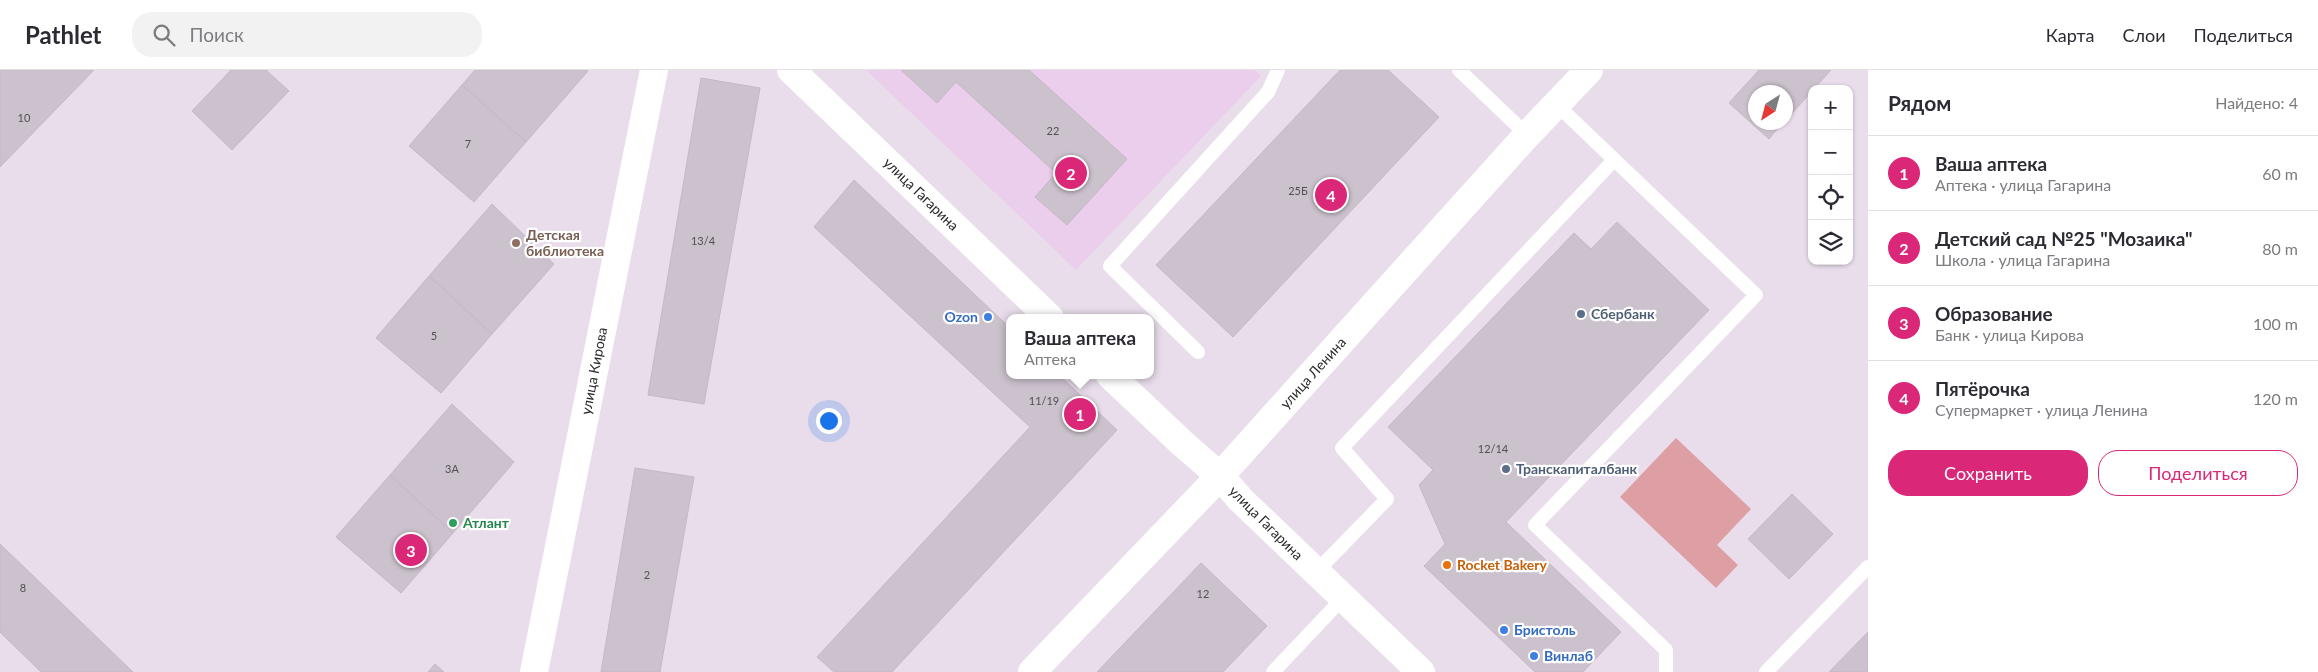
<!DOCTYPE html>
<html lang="ru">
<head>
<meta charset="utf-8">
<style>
	:root { --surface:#fff; --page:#f2f2f3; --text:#2b2b33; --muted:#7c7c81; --line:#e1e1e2; --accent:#db2777 }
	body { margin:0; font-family:Lato,sans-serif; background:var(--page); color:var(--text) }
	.controls { position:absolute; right:15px; top:15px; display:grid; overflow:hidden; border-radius:10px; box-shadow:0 1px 4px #0004 }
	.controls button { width:45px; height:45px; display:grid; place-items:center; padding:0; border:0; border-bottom:1px solid var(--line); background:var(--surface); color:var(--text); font:25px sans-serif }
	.compass { position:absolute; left:1748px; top:15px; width:45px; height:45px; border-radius:50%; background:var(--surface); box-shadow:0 1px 4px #0004; rotate:216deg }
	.you { position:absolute; left:828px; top:350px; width:18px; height:18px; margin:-12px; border:4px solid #fff; border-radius:50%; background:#1a73e8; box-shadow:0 0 0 8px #1a73e833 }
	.badge { display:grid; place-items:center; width:32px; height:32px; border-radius:50%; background:var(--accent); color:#fff; font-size:16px; font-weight:700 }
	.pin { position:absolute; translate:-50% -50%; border:2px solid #fff; box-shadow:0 1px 5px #0006 }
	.popup { position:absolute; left:1006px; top:244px; width:148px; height:65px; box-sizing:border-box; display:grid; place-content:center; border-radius:10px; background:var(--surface); filter:drop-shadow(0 1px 4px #0005); font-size:16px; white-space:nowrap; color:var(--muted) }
	.popup b { font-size:19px; color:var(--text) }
	.popup::after { content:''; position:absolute; left:50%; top:100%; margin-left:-10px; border:10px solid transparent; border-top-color:var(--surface) }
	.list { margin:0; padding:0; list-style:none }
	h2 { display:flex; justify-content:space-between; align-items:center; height:65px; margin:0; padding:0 20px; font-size:21px }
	h2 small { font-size:16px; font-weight:400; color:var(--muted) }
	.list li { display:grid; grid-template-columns:32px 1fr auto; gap:15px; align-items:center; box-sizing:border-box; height:75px; padding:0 20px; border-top:1px solid var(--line) }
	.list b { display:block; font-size:19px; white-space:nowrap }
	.list p { margin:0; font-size:16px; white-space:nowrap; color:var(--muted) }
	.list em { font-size:16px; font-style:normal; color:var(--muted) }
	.actions { display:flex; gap:10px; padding:15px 20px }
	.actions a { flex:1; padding:11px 0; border:1px solid var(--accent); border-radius:20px; text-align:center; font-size:18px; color:var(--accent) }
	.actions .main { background:var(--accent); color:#fff }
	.icon { flex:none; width:28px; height:28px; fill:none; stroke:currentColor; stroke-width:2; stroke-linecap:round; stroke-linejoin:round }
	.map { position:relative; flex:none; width:1868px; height:602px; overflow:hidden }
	header { display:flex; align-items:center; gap:30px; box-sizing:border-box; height:70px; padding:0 25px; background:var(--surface); border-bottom:1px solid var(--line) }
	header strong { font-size:24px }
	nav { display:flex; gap:28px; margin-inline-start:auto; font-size:18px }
	.search { width:350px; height:45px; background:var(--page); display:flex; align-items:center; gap:12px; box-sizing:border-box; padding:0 18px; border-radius:20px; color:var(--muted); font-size:19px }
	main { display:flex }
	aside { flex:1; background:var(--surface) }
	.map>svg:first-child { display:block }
	.education { fill:#eaceeb }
	.green { fill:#dd9fa3 }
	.building { fill:#ccc2ce; stroke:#c5b7c6 }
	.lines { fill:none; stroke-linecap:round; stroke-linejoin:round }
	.service { stroke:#fff; stroke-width:14 }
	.minor { stroke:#fff; stroke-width:28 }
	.tertiary { stroke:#fff; stroke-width:28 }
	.secondary { stroke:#fff; stroke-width:28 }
	.education-dot { fill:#8d6e63; stroke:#fff; stroke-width:2 }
	.service-dot { fill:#5c6f8a; stroke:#fff; stroke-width:2 }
	.shop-dot { fill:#3f7fe0; stroke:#fff; stroke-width:2 }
	.leisure-dot { fill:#2e9e5b; stroke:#fff; stroke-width:2 }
	.food-dot { fill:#e8710a; stroke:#fff; stroke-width:2 }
	.labels { text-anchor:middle; stroke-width:4.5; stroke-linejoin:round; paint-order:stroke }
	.number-label { font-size:11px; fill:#525053 }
	.street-label { font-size:14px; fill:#2a2a2a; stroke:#fff }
	.education-label { font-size:14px; font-weight:bold; fill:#785e54; stroke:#fff; text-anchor:start }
	.service-label { font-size:14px; font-weight:bold; fill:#4e5e75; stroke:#fff; text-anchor:start }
	.shop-label { font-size:14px; font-weight:bold; fill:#366cbe; stroke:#fff; text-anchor:start }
	.leisure-label { font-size:14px; font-weight:bold; fill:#27864d; stroke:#fff; text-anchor:start }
	.food-label { font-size:14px; font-weight:bold; fill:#c56008; stroke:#fff; text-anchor:start }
</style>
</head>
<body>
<header>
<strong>Pathlet</strong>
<div class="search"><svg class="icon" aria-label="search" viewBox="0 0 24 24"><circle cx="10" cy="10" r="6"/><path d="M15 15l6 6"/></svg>Поиск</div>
<nav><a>Карта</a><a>Слои</a><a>Поделиться</a></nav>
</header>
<main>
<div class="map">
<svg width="1868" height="602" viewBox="0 0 1868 602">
	<rect width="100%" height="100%" fill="#e9ddeb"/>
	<polygon class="education" points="866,0 1254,0 1261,6 1076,200"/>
	<polygon class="green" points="1676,368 1751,439 1717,475 1738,495 1716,518 1620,427"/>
	<g class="building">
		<polygon points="0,0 94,0 0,97"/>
		<polygon points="231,0 266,0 289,21 232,80 192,41"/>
		<polygon points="475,0 587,0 588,1 526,72 462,15"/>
		<polygon points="901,0 1029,0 1127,89 1067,155 1035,127 1056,103 956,12 937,33"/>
		<polygon points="1340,0 1388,0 1439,47 1233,267 1156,195"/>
		<polygon points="1759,0 1831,0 1786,50 1786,22 1756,22 1756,52 1783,52 1769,69 1729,33"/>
		<polygon points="701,8 760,18 704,334 648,325"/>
		<polygon points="462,15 526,72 474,132 409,76"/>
		<polygon points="854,110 1010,258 1010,305 1059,305 1117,360 892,602 834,602 817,587 1030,357 814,157"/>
		<polygon points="492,134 554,194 492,264 429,206"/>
		<polygon points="1617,152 1709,240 1506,452 1621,562 1583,602 1535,602 1424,496 1445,474 1419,415 1433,400 1388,357 1574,163 1591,179"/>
		<polygon points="429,206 492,264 441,323 376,268"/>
		<polygon points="452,334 514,392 453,463 390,405"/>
		<polygon points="635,398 694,407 660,602 601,602"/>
		<polygon points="390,405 453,463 401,523 336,467"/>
		<polygon points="1792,424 1833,464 1789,509 1748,469"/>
		<polygon points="0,474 133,602 41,602 0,562"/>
		<polygon points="1201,493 1267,556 1223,602 1097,602"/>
		<polygon points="1868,562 1868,602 1829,602"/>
		<polygon points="435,594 444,602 428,602"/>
	</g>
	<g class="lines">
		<g class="service">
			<polyline points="1459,0 1527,65"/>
			<polyline points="1556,34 1756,225 1535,455 1666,580 1666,602"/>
			<polyline points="1198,282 1110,196 1268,22 1278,0"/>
			<polyline points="1316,502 1387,429 1342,378 1614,90"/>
			<polyline points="1273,602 1343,528"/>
			<polyline points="1766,602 1868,497"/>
		</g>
		<g class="minor">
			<polyline points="1220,406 1241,430 1421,602"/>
			<polyline points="534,602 654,0"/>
		</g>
		<g class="tertiary">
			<polyline points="791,0 1050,248"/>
			<polyline points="1110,305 1183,374 1220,406"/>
		</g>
		<polyline class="secondary" points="1032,602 1220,406 1527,65 1589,0"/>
	</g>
	<circle class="education-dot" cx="516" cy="173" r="5"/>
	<g class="service-dot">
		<circle cx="1581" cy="244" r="5"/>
		<circle cx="1506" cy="399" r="5"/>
	</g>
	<g class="shop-dot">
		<circle cx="988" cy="247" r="5"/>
		<circle cx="1504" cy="560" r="5"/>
		<circle cx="1534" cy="586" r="5"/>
	</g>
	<circle class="leisure-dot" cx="453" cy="453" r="5"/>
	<circle class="food-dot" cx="1447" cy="495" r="5"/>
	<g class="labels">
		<g class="number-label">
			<text x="24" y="52">10</text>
			<text x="1053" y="65">22</text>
			<text x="468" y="78">7</text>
			<text x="1298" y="125">25Б</text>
			<text x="703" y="175">13/4</text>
			<text x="434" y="270">5</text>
			<text x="1044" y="335">11/19</text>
			<text x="1493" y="383">12/14</text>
			<text x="452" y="403">3А</text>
			<text x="647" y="509">2</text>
			<text x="23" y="522">8</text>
			<text x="1203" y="528">12</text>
		</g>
		<g class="street-label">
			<text transform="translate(921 124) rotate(44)" y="5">улица Гагарина</text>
			<text transform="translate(594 301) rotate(-79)" y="5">улица Кирова</text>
			<text transform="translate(1313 303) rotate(-48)" y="5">улица Ленина</text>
			<text transform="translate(1266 453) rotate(45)" y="5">улица Гагарина</text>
		</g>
		<g class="education-label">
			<text x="526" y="170">Детская<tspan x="526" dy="16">библиотека</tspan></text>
		</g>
		<g class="service-label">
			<text x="1591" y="249">Сбербанк</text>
			<text x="1516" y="404">Транскапиталбанк</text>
		</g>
		<g class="shop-label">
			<text x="978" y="252" text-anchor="end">Ozon</text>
			<text x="1514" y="565">Бристоль</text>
			<text x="1544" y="591">Винлаб</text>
		</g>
		<g class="leisure-label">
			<text x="463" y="458">Атлант</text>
		</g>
		<g class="food-label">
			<text x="1457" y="500">Rocket Bakery</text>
		</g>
	</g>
</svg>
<div class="controls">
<button>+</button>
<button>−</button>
<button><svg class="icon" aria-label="locate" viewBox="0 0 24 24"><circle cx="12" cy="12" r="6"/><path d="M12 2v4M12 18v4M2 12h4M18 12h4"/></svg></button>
<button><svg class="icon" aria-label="layers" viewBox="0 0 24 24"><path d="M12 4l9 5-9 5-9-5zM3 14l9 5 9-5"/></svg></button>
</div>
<svg class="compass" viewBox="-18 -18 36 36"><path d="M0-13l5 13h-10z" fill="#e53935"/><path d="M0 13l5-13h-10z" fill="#7c7c81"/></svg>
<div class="you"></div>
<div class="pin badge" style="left:1080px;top:344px">1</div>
<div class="popup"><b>Ваша аптека</b>Аптека</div>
<div class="pin badge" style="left:1071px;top:103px">2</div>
<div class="pin badge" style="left:411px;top:480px">3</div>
<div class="pin badge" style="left:1331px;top:125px">4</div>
</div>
<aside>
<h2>Рядом<small>Найдено: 4</small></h2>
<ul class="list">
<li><span class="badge">1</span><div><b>Ваша аптека</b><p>Аптека · улица Гагарина</p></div><em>60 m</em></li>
<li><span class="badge">2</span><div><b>Детский сад №25 &quot;Мозаика&quot;</b><p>Школа · улица Гагарина</p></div><em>80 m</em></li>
<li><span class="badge">3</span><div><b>Образование</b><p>Банк · улица Кирова</p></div><em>100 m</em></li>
<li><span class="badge">4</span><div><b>Пятёрочка</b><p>Супермаркет · улица Ленина</p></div><em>120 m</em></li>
</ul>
<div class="actions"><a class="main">Сохранить</a><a>Поделиться</a></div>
</aside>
</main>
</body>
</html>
